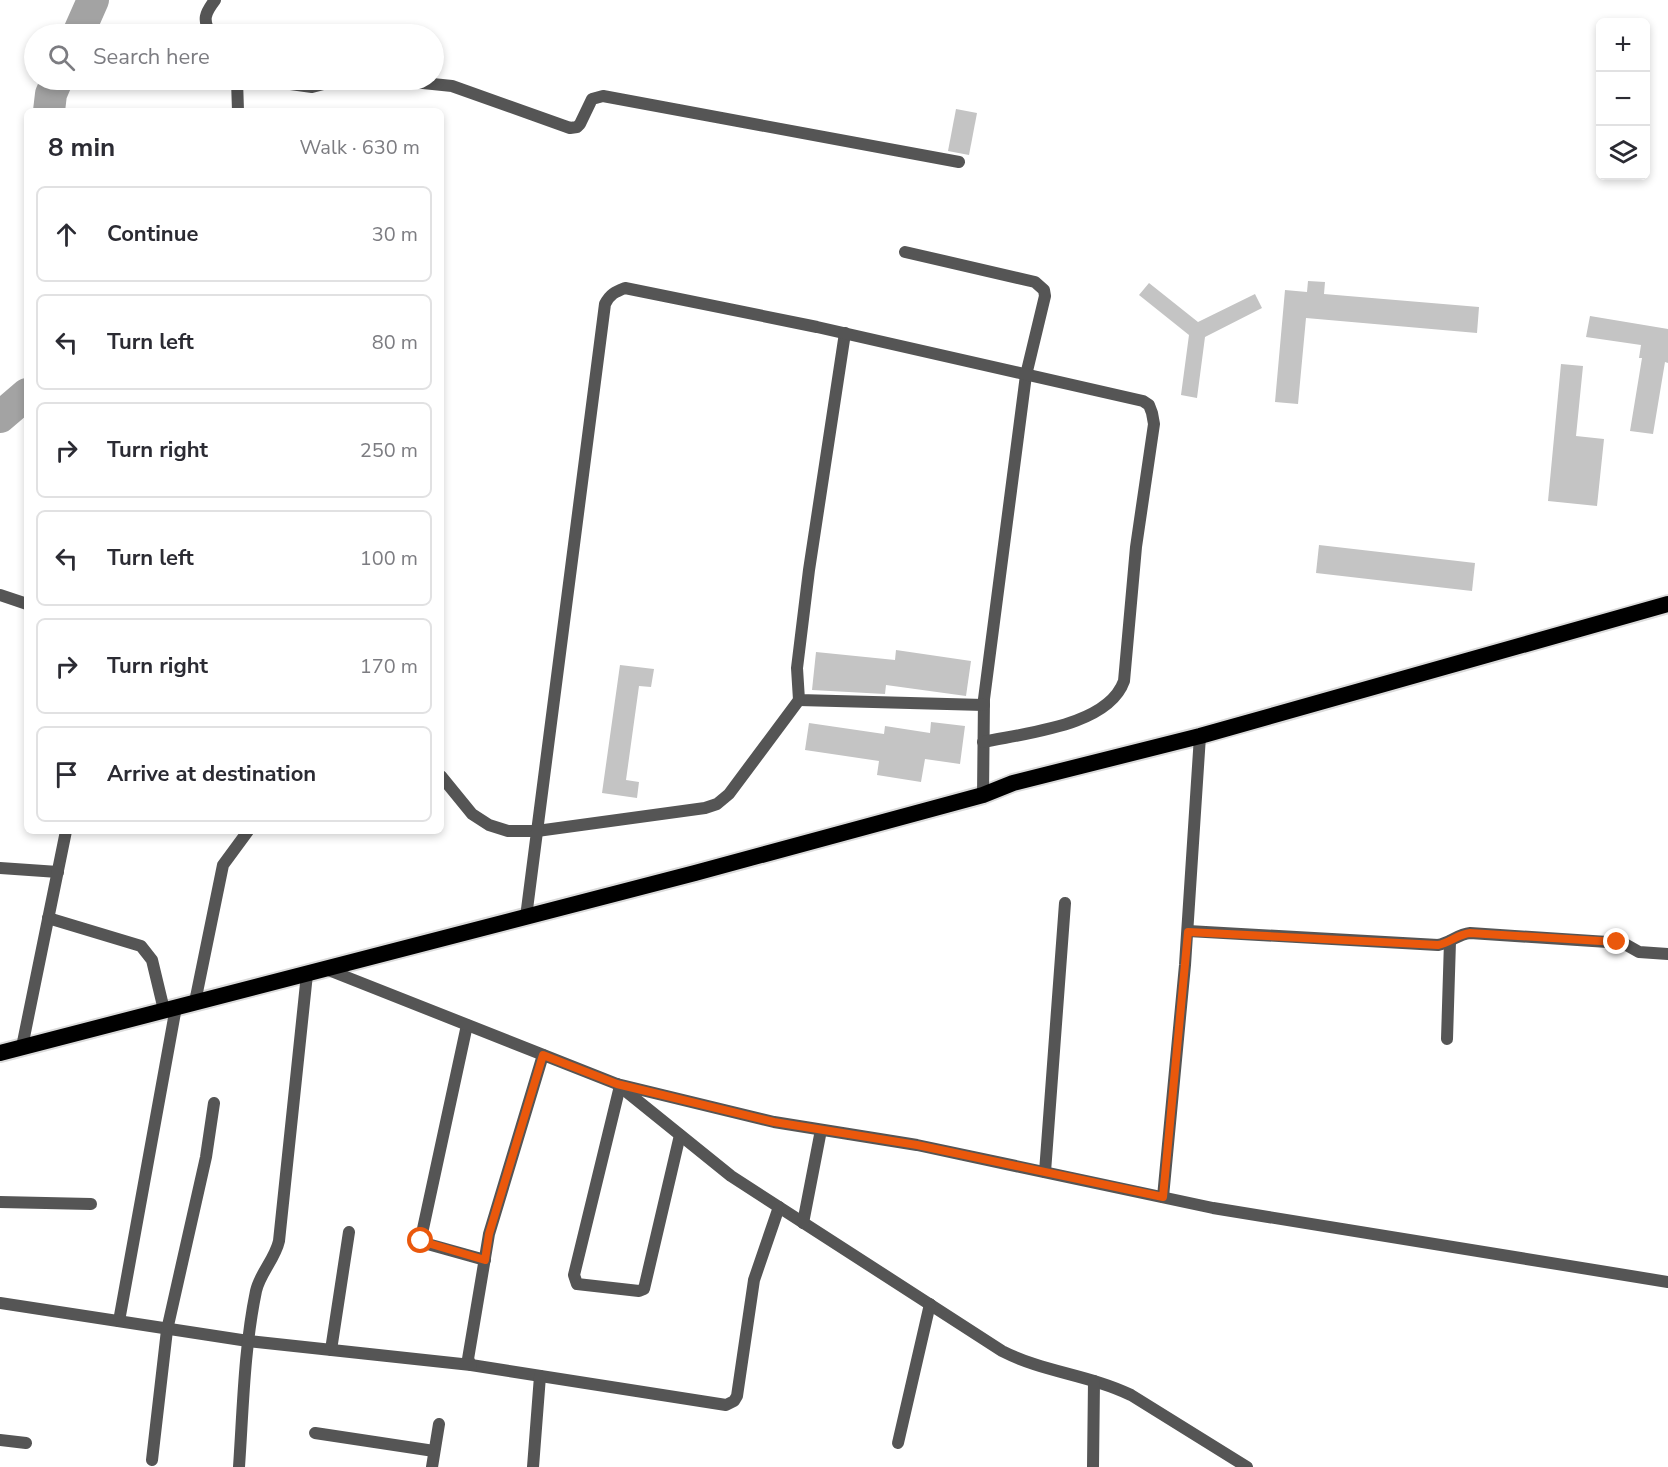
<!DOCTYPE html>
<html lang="en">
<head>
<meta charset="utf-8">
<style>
	:root { --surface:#fff; --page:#f2f2f3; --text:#2b2b33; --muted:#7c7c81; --line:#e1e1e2 }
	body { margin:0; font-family:"Nunito Sans",sans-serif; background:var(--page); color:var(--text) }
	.controls { position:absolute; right:18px; top:18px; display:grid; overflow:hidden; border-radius:9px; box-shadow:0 3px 9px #0003 }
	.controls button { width:54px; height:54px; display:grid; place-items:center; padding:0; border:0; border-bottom:2px solid var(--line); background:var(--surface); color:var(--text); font:30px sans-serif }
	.stop { position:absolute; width:18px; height:18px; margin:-14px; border:4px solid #ea580c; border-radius:50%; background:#fff }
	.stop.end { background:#ea580c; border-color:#fff; box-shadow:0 2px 6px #0008 }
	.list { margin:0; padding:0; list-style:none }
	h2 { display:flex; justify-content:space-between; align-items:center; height:78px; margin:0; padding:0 24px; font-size:26px }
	h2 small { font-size:20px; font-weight:400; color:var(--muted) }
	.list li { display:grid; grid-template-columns:39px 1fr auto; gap:18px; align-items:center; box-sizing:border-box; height:96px; margin:0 12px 12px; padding:0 12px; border:2px solid var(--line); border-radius:9px }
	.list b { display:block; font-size:22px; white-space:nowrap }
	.list em { font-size:20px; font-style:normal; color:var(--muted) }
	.icon { flex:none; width:33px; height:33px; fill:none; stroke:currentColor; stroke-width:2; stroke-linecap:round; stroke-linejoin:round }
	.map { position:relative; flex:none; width:1668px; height:1467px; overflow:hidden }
	.search { position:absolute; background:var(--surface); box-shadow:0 3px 9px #0003; left:24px; top:24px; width:420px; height:66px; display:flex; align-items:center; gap:15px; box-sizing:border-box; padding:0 21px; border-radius:33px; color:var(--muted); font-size:22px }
	.panel { position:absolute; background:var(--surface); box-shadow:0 3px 9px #0003; left:24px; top:108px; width:420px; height:726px; border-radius:9px }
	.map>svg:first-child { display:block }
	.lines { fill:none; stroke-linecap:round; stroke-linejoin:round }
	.river { stroke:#a3a3a3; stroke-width:32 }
	.building { fill:#c4c4c4 }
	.trunk-casing { stroke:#dbdbdb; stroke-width:20 }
	.minor { stroke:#555; stroke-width:12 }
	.tertiary { stroke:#555; stroke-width:12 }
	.trunk { stroke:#000; stroke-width:16 }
	.route { stroke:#ea580c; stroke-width:8 }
</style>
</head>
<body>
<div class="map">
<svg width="1668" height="1467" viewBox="0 0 1668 1467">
	<rect width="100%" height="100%" fill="#fff"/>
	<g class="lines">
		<g class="river">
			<polyline points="78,34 93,0"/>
			<polyline points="49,111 51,94 57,80"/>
			<polyline points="0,417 27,394"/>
		</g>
	</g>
	<g class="building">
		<polygon points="956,109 977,113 969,155 948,151"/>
		<polygon points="1308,281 1325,282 1324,294 1479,307 1477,333 1306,318 1298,404 1275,402 1285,290 1307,292"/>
		<polygon points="1149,283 1198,322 1255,294 1262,308 1205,337 1197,398 1181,395 1189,335 1139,295"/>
		<polygon points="1590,316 1668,329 1668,363 1665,362 1653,434 1630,431 1642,358 1639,358 1641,345 1586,337"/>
		<polygon points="1561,364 1583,366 1576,436 1604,439 1597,506 1548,501"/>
		<polygon points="1319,545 1475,563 1472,591 1316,573"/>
		<polygon points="896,650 971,661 966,696 886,685 885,694 812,690 816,652 895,660"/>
		<polygon points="620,665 654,669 651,687 639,686 626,780 639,782 637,798 602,793"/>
		<polygon points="931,722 965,726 960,764 925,759 921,782 877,775 879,761 805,750 809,723 884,734 885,726 930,733"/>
	</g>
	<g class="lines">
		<defs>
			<polyline id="trunk" points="0,1053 695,873 983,795 1013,783 1200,736 1668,604"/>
		</defs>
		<use href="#trunk" class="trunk-casing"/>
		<g class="minor">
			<path d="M211,34c-9,-14 -6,-21 4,-34"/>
			<polyline points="237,80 238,111"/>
			<polyline points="262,80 312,87 339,80"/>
			<polyline points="394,80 452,86 570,128 577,127 580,124 592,99 603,96 959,162"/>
			<polyline points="905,252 1035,282 1044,290 1045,296 1026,375 984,699 983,795"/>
			<polyline points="845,333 809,570 797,668 799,700 984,705"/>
			<polyline points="441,776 472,814 489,825 508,831 537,831 705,808 717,804 729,794 799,700"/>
			<polyline points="0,868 58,872"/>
			<path d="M526,917l79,-613c5,-10 10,-12 20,-16l192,39 326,74 6,4 3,8 2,11 -18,123 -12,134c-16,45 -99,52 -141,61"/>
			<polyline points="48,918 141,946 152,960 164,1010"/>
			<path d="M1188,931l250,14c12,-2 20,-11 32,-12l153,10 16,9 29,2"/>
			<polyline points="195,1002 223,865 248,831"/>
			<polyline points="467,1025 421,1238 424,1243 485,1260"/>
			<polyline points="1447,1039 1450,941"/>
			<polyline points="543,1055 489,1234 468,1359 471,1365 726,1405 734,1401 737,1396 754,1280 779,1207"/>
			<path d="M617,1084l114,92 271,175c41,21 88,24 129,44l116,72"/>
			<polyline points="620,1086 574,1275 577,1284 639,1291 644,1289 680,1135"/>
			<polyline points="1045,1172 1065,903"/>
			<polyline points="1163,1197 1185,965 1200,736"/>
			<polyline points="0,1202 91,1204"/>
			<polyline points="803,1223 821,1130"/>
			<polyline points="0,1303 248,1341 471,1365"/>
			<polyline points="119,1321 176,1007"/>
			<polyline points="331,1350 349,1232"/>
			<polyline points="315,1433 434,1451"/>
			<polyline points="0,1440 26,1443"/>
			<polyline points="898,1443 930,1304"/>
			<polyline points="152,1460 167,1330 206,1157 214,1103"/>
			<path d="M239,1467c4,-58 5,-118 17,-176 4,-18 19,-32 23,-50l28,-267"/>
			<polyline points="432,1467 439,1424"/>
			<polyline points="533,1467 540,1376"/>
			<polyline points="1093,1467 1094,1381"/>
		</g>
		<g class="tertiary">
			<polyline points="0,595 27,604"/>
			<polyline points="326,969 617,1084 774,1122 917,1145 1213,1208 1668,1282"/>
			<polyline points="22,1047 66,831"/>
		</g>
		<use href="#trunk" class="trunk"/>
	</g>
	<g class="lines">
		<path class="route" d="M421,1241l64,19 4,-26 54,-179 74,29 157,38 143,23 246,52 25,-265 250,13c12,-2 20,-11 32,-12l147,9"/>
	</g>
</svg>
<div class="controls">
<button>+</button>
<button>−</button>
<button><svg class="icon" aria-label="layers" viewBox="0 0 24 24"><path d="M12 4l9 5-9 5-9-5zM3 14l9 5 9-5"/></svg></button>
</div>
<div class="stop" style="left:421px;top:1241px"></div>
<div class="stop end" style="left:1617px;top:942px"></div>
<div class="search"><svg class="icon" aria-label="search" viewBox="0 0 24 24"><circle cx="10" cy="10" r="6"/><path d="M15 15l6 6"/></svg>Search here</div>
<section class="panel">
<h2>8 min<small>Walk · 630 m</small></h2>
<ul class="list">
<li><svg class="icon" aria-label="ahead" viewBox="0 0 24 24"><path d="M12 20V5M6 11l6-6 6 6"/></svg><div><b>Continue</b></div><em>30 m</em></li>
<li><svg class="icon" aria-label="left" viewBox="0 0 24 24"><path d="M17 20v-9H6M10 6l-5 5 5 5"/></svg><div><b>Turn left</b></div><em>80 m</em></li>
<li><svg class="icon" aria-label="right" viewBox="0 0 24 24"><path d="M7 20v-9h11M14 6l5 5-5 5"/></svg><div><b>Turn right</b></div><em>250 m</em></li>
<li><svg class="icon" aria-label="left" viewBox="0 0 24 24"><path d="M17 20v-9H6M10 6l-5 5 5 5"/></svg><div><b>Turn left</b></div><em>100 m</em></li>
<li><svg class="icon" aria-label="right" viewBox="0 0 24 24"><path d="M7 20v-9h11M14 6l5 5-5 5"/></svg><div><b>Turn right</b></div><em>170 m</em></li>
<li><svg class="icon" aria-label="arrive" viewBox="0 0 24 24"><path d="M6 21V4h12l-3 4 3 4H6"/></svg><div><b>Arrive at destination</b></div></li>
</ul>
</section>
</div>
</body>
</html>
